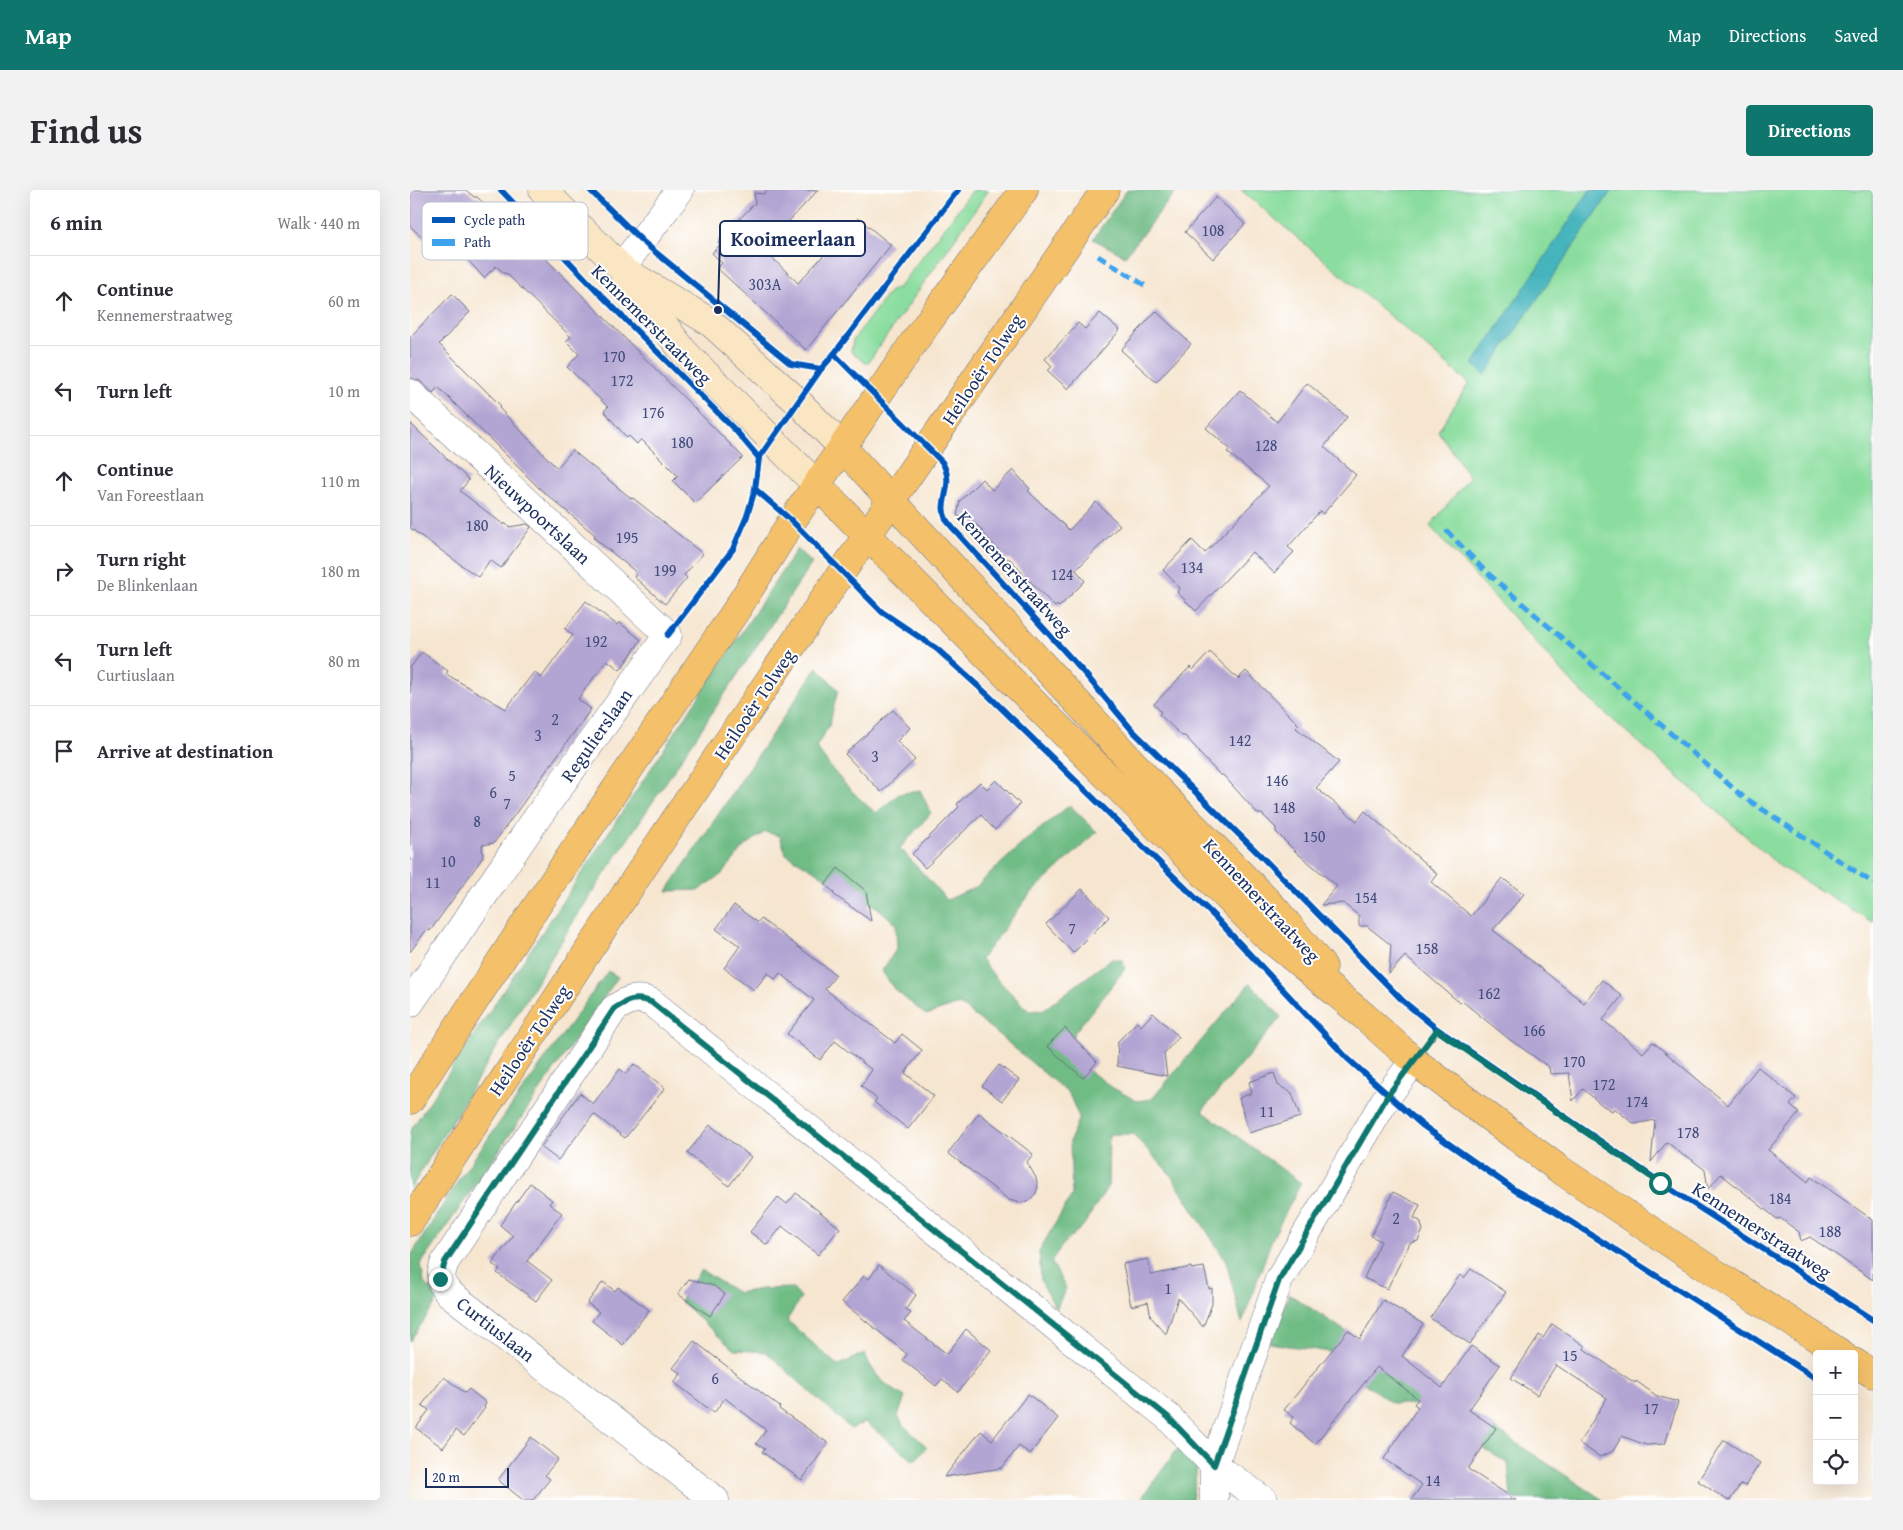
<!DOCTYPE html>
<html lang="en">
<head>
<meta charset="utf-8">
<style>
	:root { --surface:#fff; --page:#f2f2f3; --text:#2b2b33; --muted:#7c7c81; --line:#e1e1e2; --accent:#0f766e }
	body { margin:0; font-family:"Gentium Book Plus",serif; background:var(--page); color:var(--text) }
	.controls { position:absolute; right:15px; bottom:15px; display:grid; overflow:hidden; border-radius:5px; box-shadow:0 5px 20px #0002 }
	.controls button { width:45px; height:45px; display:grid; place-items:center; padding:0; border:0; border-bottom:1px solid var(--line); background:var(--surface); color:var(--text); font:25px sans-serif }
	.scale { position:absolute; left:15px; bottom:12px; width:84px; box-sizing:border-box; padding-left:5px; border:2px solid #1b2f5e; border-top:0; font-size:14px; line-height:18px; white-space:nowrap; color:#1b2f5e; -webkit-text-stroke:4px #fff; paint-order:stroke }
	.stop { position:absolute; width:15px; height:15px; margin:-11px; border:4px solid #0f766e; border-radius:50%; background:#fff }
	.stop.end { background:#0f766e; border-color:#fff; box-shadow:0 1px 5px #0008 }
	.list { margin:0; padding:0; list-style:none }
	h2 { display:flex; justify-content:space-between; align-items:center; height:65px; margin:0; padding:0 20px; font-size:21px }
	h2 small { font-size:16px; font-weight:400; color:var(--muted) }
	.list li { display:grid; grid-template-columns:32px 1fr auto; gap:15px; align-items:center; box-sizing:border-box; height:90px; padding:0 20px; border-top:1px solid var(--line) }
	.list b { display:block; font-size:19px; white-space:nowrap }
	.list p { margin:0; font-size:16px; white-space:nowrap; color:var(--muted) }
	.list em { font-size:16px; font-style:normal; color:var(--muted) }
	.icon { flex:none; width:28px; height:28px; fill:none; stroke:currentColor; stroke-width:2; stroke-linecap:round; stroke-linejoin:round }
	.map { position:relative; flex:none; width:1463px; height:1310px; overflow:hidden; border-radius:5px }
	header { display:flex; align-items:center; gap:30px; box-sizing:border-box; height:70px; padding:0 25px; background:var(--accent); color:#fff }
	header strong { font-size:24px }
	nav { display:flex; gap:28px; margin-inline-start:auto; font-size:18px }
	.intro { display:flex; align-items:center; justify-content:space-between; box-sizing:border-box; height:120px; padding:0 30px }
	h1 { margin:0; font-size:35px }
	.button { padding:12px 22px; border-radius:5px; background:var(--accent); color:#fff; font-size:18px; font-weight:700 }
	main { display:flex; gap:30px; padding:0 30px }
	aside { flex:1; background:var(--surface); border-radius:5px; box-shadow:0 5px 20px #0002 }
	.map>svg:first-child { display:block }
	.green { fill:#8add9e; stroke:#52867e }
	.forest { fill:#6fbc85; stroke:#457672 }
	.water { fill:#45b4bd; stroke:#30728e }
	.building { fill:#b3a5d3 }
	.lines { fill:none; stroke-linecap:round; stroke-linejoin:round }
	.minor-casing { stroke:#686f86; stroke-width:29 }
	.secondary-casing { stroke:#686f86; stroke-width:29 }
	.primary-casing { stroke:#686f86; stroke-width:29 }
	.trunk-casing { stroke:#686f86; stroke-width:29 }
	.minor { stroke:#fff; stroke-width:28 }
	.secondary { stroke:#fbe6c3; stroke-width:28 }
	.primary { stroke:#f4c16a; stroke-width:28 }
	.trunk { stroke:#f4c16a; stroke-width:28 }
	.quiet { stroke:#3da3ed; stroke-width:5; stroke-dasharray:10 5; stroke-linecap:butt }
	.cycleway-casing { stroke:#fff; stroke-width:9 }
	.cycleway { stroke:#0057b8; stroke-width:6 }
	.route { stroke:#0f766e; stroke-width:6 }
	.labels { text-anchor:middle; stroke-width:4; stroke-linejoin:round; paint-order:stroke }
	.number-label { font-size:16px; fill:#414c7b }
	.street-label { font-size:19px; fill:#1b2f5e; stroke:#fff }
	.key { fill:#fff; stroke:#bbc1cf; stroke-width:1 }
	.key-label { font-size:14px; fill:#1b2f5e }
	.leader { fill:none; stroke:#1b2f5e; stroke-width:2 }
	.callout-dot { fill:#1b2f5e; stroke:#fff; stroke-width:2 }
	.callout { fill:#fff; stroke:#1b2f5e; stroke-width:2 }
	.callout-label { font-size:20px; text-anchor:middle; font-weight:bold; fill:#1b2f5e }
</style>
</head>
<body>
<header>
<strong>Map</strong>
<nav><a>Map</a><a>Directions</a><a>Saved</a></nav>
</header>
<div class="intro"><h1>Find us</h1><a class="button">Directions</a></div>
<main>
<aside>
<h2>6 min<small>Walk · 440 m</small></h2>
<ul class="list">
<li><svg class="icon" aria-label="ahead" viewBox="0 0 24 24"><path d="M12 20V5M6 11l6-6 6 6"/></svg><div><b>Continue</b><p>Kennemerstraatweg</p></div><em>60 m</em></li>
<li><svg class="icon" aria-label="left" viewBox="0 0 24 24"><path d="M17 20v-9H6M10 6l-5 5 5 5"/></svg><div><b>Turn left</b></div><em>10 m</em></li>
<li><svg class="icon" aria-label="ahead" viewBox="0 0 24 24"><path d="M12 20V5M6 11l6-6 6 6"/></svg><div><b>Continue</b><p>Van Foreestlaan</p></div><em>110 m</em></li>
<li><svg class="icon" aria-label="right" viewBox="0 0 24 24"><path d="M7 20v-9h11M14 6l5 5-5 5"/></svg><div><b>Turn right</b><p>De Blinkenlaan</p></div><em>180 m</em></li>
<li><svg class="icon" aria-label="left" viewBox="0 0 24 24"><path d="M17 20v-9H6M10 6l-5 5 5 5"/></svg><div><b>Turn left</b><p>Curtiuslaan</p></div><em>80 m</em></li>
<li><svg class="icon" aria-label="arrive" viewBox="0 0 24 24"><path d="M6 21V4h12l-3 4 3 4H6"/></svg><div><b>Arrive at destination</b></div></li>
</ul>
</aside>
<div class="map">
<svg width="1463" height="1310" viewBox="0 0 1463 1310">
	<rect width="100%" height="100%" fill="#fff"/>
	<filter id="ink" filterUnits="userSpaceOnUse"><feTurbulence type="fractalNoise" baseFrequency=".02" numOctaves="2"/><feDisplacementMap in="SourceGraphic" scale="10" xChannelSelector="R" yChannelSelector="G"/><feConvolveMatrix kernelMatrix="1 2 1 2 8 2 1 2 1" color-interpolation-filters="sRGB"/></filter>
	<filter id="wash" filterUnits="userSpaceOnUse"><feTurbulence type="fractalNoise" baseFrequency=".0096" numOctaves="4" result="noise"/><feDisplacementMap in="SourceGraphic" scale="20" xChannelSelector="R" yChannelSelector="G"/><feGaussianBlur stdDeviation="1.12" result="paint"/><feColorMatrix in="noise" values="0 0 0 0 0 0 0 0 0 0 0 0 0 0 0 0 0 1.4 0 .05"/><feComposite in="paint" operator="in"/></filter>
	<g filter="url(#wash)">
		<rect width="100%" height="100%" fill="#f6e6d0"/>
		<g class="green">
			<polygon points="563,0 579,0 457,174 441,162 443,150 480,101 489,97"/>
			<polygon points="831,0 1463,0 1463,732 1371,677 1169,500 1020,336 1060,287 1028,241 1059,193"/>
		</g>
		<g class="forest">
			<polygon points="717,0 767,0 715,66 683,49"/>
			<polygon points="387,359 402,373 168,724 0,1000 0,941"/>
			<path d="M407,477l21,23 -9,36 -13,21c18,27 35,45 60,66l23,-19 21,-4 11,23 -31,35 47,52 29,-13 49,-46 45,-36 27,27 -67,62 -49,65 14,18 34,34 14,-1 68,-51 11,1 3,9 -51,64 -5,16 8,13 36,26 24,13 15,-2 98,-116 31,34 -79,94 99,72 -29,56 -30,84 -16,-62 -56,-87 -37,-40h-24l-1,52 -25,40 -19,17 -13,18 15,27 -10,21 -15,-28 -2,-30 33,-56 -2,-54 9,-24 -10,-23 -76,-64 -34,-26 -33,11 -32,-26 -12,-18 15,-23 -1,-24 -18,-16 -92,-54 -6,-18 -15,-4 -19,13 -24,29 -23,16 -32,1z"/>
			<polygon points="198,781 208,787 11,1074 14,1093 30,1107 0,1151 0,1067 52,985"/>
			<path d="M291,1080l37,23 24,-4 30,-1 9,10 -14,22 51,46 26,-13c10,23 20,31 41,44l-7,19 5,9 24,22 -13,14 -49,-39 -14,7 -85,-77 -32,-2 -54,-49z"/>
			<polygon points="879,1104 1193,1310 1101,1309 1098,1273 1029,1233 1019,1216 982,1213 948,1189 920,1162 859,1153"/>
			<polygon points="769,1257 788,1272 782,1310 730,1310"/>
		</g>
		<polygon class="water" points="1180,0 1202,0 1075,185 1063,174"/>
		<g id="blocks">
			<g class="building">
				<polygon points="0,0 56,0 64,7 67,7 128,63 130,63 333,267 285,313 263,291 268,286 231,249 227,254 219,246 217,248 194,221 198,217 157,177 169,164 156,151 161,147 96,83 95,84 86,76 74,88 33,42 20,55 0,36"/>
				<polygon points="357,0 408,0 353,59 388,93 448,28 481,55 396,160 307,78 312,73 302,63 310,55 308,53 310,49 345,13 344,3 354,4"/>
				<polygon points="806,7 835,34 803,69 775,42"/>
				<polygon points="42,104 60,122 29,154 91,216 89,218 147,278 162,260 222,309 223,308 293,364 274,385 277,388 255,414 224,387 227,383 184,348 185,345 129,298 28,197 23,203 10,191 0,188 0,147"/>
				<polygon points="746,121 781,154 746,192 711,160"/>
				<polygon points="690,123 710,140 658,199 638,181 642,176 635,169 668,133 675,139"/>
				<polygon points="897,193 937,227 914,257 946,285 913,324 910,321 878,357 884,362 864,383 842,362 786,421 767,402 770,398 753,380 782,350 795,363 859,296 817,262 820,259 796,238 830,200 867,232"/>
				<polygon points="0,233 59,290 50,301 94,335 95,333 99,337 117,334 121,337 91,378 80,370 68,387 0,338"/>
				<polygon points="603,280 620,299 618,301 659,340 686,312 710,335 666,380 675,391 649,417 647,415 645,417 620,391 614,392 613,384 600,369 596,369 572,342 572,340 558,327 547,326 550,311 572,289 582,300"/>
				<polygon points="176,411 207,435 209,432 231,450 210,480 197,470 168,509 181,519 84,653 72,655 73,667 20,741 17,739 0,762 0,478 12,462 38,481 36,484 96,519 124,482 131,488 163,445 155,439"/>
				<polygon points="800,462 828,489 836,481 889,535 886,538 929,572 906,598 947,631 955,621 1027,684 1021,692 1061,726 1092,688 1114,704 1083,740 1174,813 1192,790 1212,806 1193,830 1233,863 1243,852 1318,915 1348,877 1386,908 1380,915 1389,923 1358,960 1398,992 1401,987 1463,1030 1463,1090 1400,1047 1391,1051 1389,1042 1370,1028 1367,1029 1311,984 1298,999 1295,980 1277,966 1274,966 1257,952 1241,972 1245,930 1224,934 1204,918 1202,921 1192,915 1173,899 1163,911 1159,883 1140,884 1139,877 1099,849 1052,811 1050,813 995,766 979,784 981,755 957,736 949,736 949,726 933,713 911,715 927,696 886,662 866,642 866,638 852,624 848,624 813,585 810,585 790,564 789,561 775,546 772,546 749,524 751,522 744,514 780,477 783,480"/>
				<polygon points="483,520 500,538 487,551 505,570 471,602 435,564"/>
				<polygon points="586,590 610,614 585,640 571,625 515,678 502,664 549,617 547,614 570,592 577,599"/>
				<polygon points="428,678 456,701 461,731 423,704 424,702 415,695"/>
				<polygon points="672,699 699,727 663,763 636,734"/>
				<polygon points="324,715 347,732 351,729 426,785 415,799 485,853 492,844 512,860 495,883 524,906 498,939 464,912 467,909 451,896 462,880 425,851 410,870 377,844 404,810 370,783 365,789 358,783 344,800 314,778 330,756 306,739"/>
				<polygon points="743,823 769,847 754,863 757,886 707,876 708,851 727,832 731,836"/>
				<polygon points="655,838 687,872 673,888 637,856"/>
				<polygon points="224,874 255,898 215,948 184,924 148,970 131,957 170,903 183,914 210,879 216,884"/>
				<polygon points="589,875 609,890 592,911 572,896"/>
				<polygon points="864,883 868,895 882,903 890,927 839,943 829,908 842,903 839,892"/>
				<polygon points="569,923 623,964 617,972 626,988 628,997 626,1003 620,1010 610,1013 599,1010 538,963"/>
				<polygon points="300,935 341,967 319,996 277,963"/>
				<polygon points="120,993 142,1010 139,1014 152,1023 117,1071 142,1090 126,1111 87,1083 90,1079 82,1074 103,1046 90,1035"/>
				<polygon points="983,1002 1010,1015 1004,1028 1010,1031 1013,1040 1008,1051 1000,1053 977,1099 954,1088 971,1051 961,1046"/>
				<polygon points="386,1003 430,1038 408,1065 372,1036 357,1055 340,1042 368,1007 377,1014"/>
				<polygon points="738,1069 741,1085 781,1077 782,1079 794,1077 799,1099 802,1098 802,1114 793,1137 768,1108 756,1144 741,1127 738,1112 721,1116 713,1074"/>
				<polygon points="469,1075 506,1105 496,1119 501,1123 494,1131 537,1164 556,1139 581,1160 548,1202 532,1189 526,1196 493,1170 497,1164 432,1112 454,1086 459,1089"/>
				<polygon points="1061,1079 1096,1102 1060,1154 1020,1128 1050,1085 1054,1088"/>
				<polygon points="279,1089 304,1096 315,1104 300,1126 268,1104"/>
				<polygon points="193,1092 205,1101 208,1097 239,1120 213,1155 182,1131 189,1122 177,1113"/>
				<polygon points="973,1110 1013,1134 992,1166 1032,1198 1061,1156 1090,1175 1059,1220 1086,1238 1058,1279 1106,1310 1001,1310 1012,1295 974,1269 1008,1217 1004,1214 1008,1209 967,1177 905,1254 880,1233 884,1227 874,1220 938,1140 950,1149"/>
				<polygon points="1142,1134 1175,1156 1174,1159 1225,1193 1226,1191 1247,1206 1268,1212 1255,1254 1236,1255 1212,1246 1203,1261 1190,1267 1169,1253 1197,1208 1146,1175 1127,1205 1101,1188 1129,1145 1133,1148"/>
				<polygon points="284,1151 370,1217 369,1219 418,1253 392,1290 352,1262 355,1259 346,1254 356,1240 315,1208 304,1223 264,1192 271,1184 263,1178"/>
				<polygon points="34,1187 55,1203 59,1199 76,1213 74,1217 75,1218 54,1246 46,1240 33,1258 6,1238 19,1220 12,1215"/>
				<polygon points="618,1204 648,1228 620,1264 609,1256 592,1278 534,1287 571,1241 582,1250"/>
				<polygon points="121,1247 148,1269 135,1285 140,1289 123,1310 113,1310 88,1290"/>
				<polygon points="1314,1250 1350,1273 1335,1296 1331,1294 1320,1310 1317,1310 1288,1291"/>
			</g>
		</g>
	</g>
	<g filter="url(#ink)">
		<use href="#blocks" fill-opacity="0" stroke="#686f86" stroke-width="1"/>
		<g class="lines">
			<defs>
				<g id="minor">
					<polyline points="211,78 270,0"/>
					<polyline points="0,203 258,445 124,632 0,813"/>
					<path d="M305,1310l-266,-207c-10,-10 -9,-18 -4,-31l169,-253c13,-9 22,-13 37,-7l517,415 46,48 49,35"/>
					<polyline points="804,1310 804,1275 869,1090 978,905 1004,871"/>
				</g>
				<g id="secondary">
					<polyline points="133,0 211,78 274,162 407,295"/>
					<polyline points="223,86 300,132 388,212 433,258"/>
				</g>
				<g id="primary">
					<polyline points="433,258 747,599 866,720 913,777"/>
					<polyline points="407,295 854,744 954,826 1004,871 1149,979 1305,1083 1432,1164"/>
					<polyline points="1444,1172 1463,1184"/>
				</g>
				<g id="trunk">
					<polyline points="0,910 116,732 327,419 382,331 506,149 614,0"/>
					<polyline points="0,1032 234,676 432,382 695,0"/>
				</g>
			</defs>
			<use href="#minor" class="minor-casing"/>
			<use href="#secondary" class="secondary-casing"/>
			<use href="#primary" class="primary-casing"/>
			<use href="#trunk" class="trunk-casing"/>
			<use href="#minor" class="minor"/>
			<use href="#secondary" class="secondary"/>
			<use href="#primary" class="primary"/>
			<use href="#trunk" class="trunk"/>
			<g class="quiet">
				<polyline points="688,66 736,96"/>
				<polyline points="1036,340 1073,379 1331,605 1463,693"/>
			</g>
			<defs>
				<g id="cycleway">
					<polyline points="91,0 190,104 327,242 349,268"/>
					<path d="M180,0l52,51 149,123 30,5 13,-15 108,108c14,23 -5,40 4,57 3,6 10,12 15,18l125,138 46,55 129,126 142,145 34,28 224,154 212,137"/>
					<polyline points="424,164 548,0"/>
					<polyline points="349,268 411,179"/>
					<polyline points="345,299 382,331 472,422 527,459 579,506 805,727 937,868 1012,935 1106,1001 1142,1020 1261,1095 1407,1189"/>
					<polyline points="258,445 323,359 337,326 345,299 349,268"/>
				</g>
			</defs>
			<use href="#cycleway" class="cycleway-casing"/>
			<use href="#cycleway" class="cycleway"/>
		</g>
	</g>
	<g class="lines" filter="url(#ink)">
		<path class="route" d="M30,1089l5,-17 169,-253c13,-9 22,-13 37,-7l517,415 46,48 65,-185 109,-185 49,-65 223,153"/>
	</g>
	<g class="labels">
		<g class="number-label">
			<text x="803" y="46">108</text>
			<text x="355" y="100">303A</text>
			<text x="204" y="172">170</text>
			<text x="212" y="196">172</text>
			<text x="243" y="228">176</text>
			<text x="272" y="258">180</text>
			<text x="856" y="261">128</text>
			<text x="67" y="341">180</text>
			<text x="217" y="353">195</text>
			<text x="782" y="383">134</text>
			<text x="255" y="386">199</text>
			<text x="652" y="390">124</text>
			<text x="186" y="457">192</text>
			<text x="145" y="535">2</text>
			<text x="128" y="551">3</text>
			<text x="830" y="556">142</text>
			<text x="465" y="572">3</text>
			<text x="102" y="591">5</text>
			<text x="867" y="596">146</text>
			<text x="83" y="608">6</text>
			<text x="97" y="619">7</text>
			<text x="874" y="623">148</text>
			<text x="67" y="637">8</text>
			<text x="904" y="652">150</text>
			<text x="38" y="677">10</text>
			<text x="23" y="698">11</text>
			<text x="956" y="713">154</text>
			<text x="662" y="744">7</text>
			<text x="1017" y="764">158</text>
			<text x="1079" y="809">162</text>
			<text x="1124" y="846">166</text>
			<text x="1164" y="877">170</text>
			<text x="1194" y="900">172</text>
			<text x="1227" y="917">174</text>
			<text x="857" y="927">11</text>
			<text x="1278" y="948">178</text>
			<text x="1370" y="1014">184</text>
			<text x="986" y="1034">2</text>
			<text x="1420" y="1047">188</text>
			<text x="758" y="1104">1</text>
			<text x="1160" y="1171">15</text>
			<text x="305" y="1194">6</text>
			<text x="1241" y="1224">17</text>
			<text x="1023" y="1296">14</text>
		</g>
		<g class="street-label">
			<text transform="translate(242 134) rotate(45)" y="7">Kennemerstraatweg</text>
			<text transform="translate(572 179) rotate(-56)" y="7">Heilooër Tolweg</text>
			<text transform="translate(128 324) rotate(43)" y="7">Nieuwpoortslaan</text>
			<text transform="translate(605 383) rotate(48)" y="7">Kennemerstraatweg</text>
			<text transform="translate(344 514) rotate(-56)" y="7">Heilooër Tolweg</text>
			<text transform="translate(186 545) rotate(-55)" y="7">Regulierslaan</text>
			<text transform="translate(852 710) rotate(47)" y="7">Kennemerstraatweg</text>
			<text transform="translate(119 850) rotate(-56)" y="7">Heilooër Tolweg</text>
			<text transform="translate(1352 1040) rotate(33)" y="7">Kennemerstraatweg</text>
			<text transform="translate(86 1139) rotate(38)" y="7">Curtiuslaan</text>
		</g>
	</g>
	<rect x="12" y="12" width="166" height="58" rx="8" class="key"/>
	<rect x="22" y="27" width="23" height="6" fill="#0057b8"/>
	<rect x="22" y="49" width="23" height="7" fill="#3da3ed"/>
	<g class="key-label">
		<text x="54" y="35">Cycle path</text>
		<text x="54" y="57">Path</text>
	</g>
	<path class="leader" d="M308 120L310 49"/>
	<circle class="callout-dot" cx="308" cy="120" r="5"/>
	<rect class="callout" x="310" y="31" width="145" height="35" rx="5"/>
	<g class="callout-label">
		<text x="383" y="56">Kooimeerlaan</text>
	</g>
</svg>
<div class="controls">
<button>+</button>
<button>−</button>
<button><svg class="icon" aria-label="locate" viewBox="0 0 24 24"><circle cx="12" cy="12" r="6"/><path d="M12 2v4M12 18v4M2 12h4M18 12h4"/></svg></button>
</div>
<div class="scale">20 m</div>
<div class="stop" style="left:1250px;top:993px"></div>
<div class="stop end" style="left:30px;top:1089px"></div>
</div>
</main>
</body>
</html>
